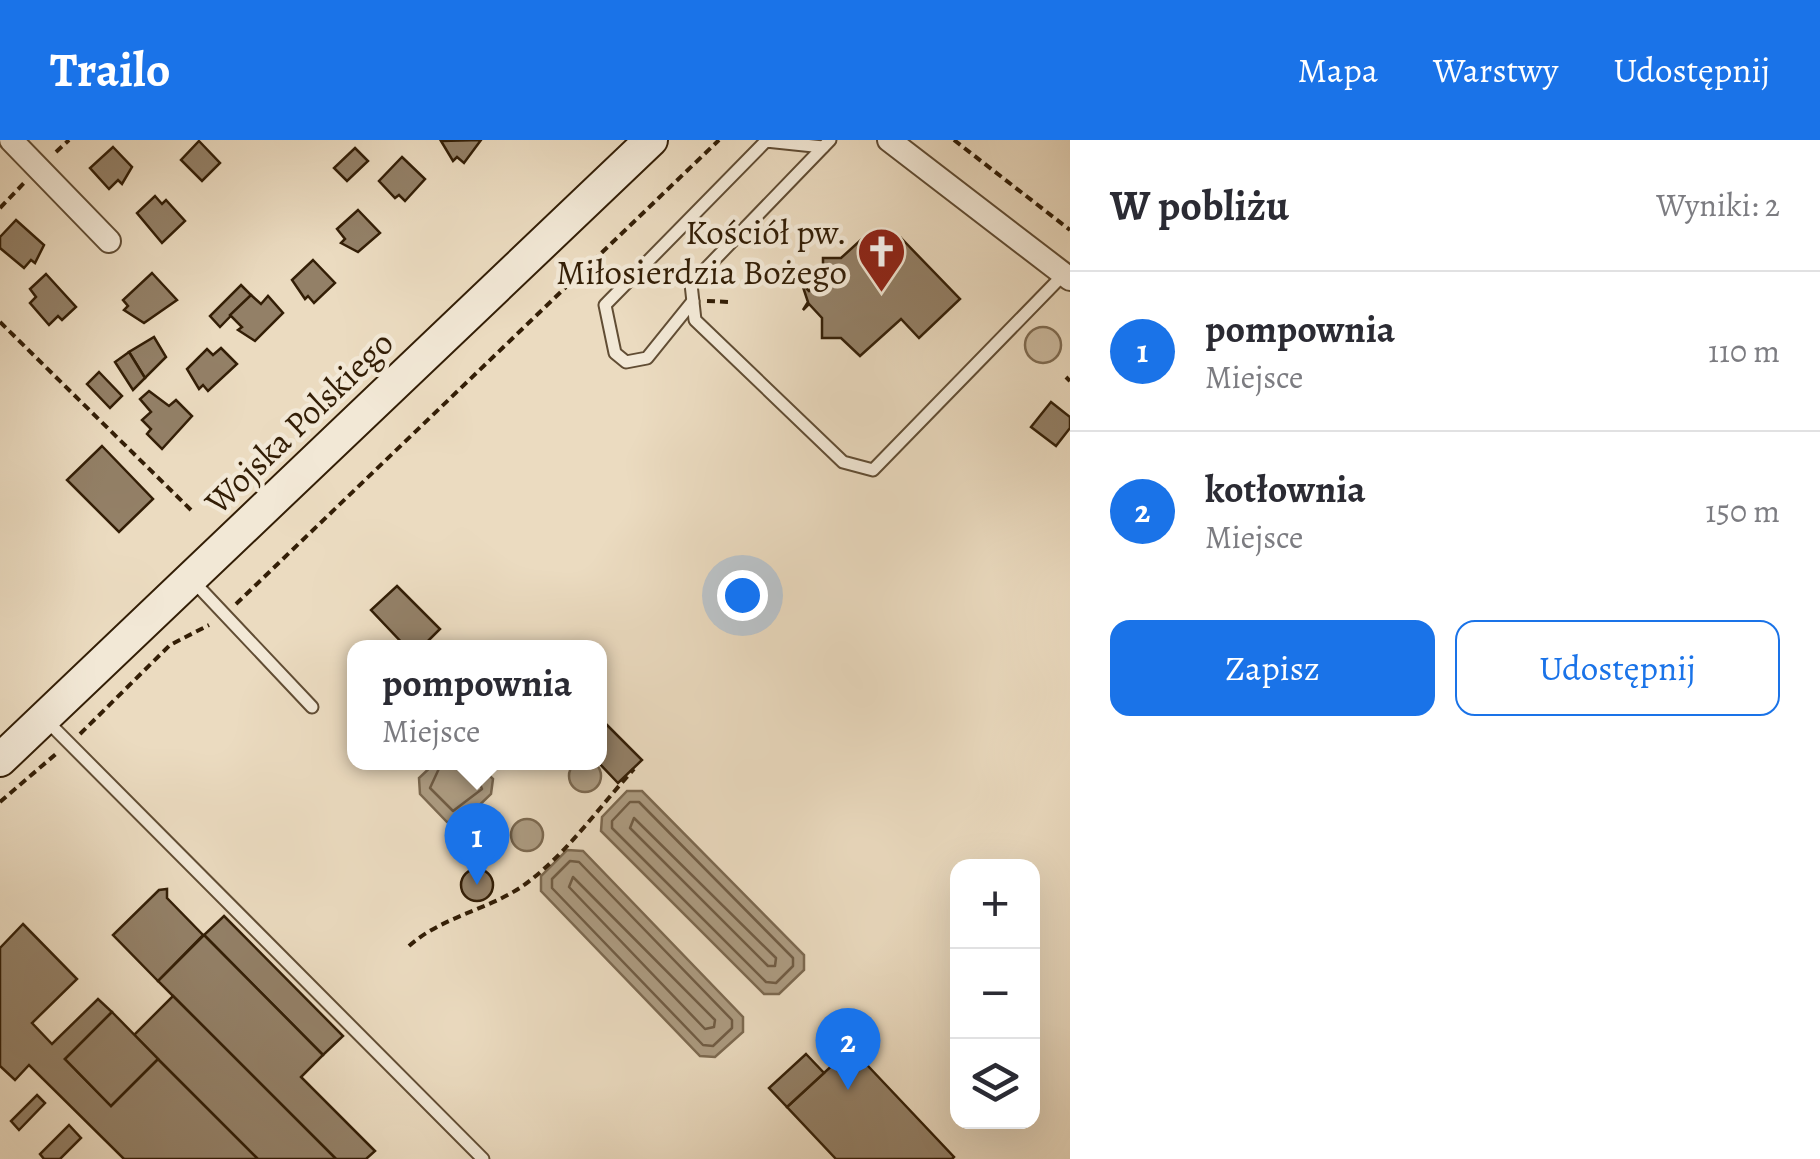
<!DOCTYPE html>
<html lang="pl">
<head>
<meta charset="utf-8">
<style>
	:root { --surface:#fff; --page:#f2f2f3; --text:#2b2b33; --muted:#7c7c81; --line:#e1e1e2; --accent:#1a73e8 }
	body { margin:0; font-family:Alegreya,serif; background:var(--page); color:var(--text) }
	.controls { position:absolute; right:30px; bottom:30px; display:grid; overflow:hidden; border-radius:20px; box-shadow:0 10px 40px #0002 }
	.controls button { width:90px; height:90px; display:grid; place-items:center; padding:0; border:0; border-bottom:2px solid var(--line); background:var(--surface); color:var(--text); font:50px sans-serif }
	.you { position:absolute; left:742px; top:455px; width:35px; height:35px; margin:-25px; border:8px solid #fff; border-radius:50%; background:#1a73e8; box-shadow:0 0 0 15px #1a73e833 }
	.badge { display:grid; place-items:center; width:65px; height:65px; border-radius:50%; background:var(--accent); color:#fff; font-size:32px; font-weight:700 }
	.pin { position:absolute; translate:-50% -82px; filter:drop-shadow(0 2px 5px #0008) }
	.pin::after { content:''; position:absolute; top:52px; width:35px; height:30px; background:inherit; clip-path:polygon(0 0,100% 0,50% 100%) }
	.popup { position:absolute; left:347px; top:500px; width:260px; height:130px; box-sizing:border-box; display:grid; place-content:center; border-radius:20px; background:var(--surface); filter:drop-shadow(0 2px 8px #0005); font-size:32px; white-space:nowrap; color:var(--muted) }
	.popup b { font-size:38px; color:var(--text) }
	.popup::after { content:''; position:absolute; left:50%; top:100%; margin-left:-20px; border:20px solid transparent; border-top-color:var(--surface) }
	.list { margin:0; padding:0; list-style:none }
	h2 { display:flex; justify-content:space-between; align-items:center; height:130px; margin:0; padding:0 40px; font-size:42px }
	h2 small { font-size:32px; font-weight:400; color:var(--muted) }
	.list li { display:grid; grid-template-columns:65px 1fr auto; gap:30px; align-items:center; box-sizing:border-box; height:160px; padding:0 40px; border-top:2px solid var(--line) }
	.list b { display:block; font-size:38px; white-space:nowrap }
	.list p { margin:0; font-size:32px; white-space:nowrap; color:var(--muted) }
	.list em { font-size:32px; font-style:normal; color:var(--muted) }
	.actions { display:flex; gap:20px; padding:30px 40px }
	.actions a { flex:1; padding:22px 0; border:2px solid var(--accent); border-radius:20px; text-align:center; font-size:35px; color:var(--accent) }
	.actions .main { background:var(--accent); color:#fff }
	.icon { flex:none; width:55px; height:55px; fill:none; stroke:currentColor; stroke-width:2; stroke-linecap:round; stroke-linejoin:round }
	.map { position:relative; flex:none; width:1070px; height:1019px; overflow:hidden }
	header { display:flex; align-items:center; gap:60px; box-sizing:border-box; height:140px; padding:0 50px; background:var(--accent); color:#fff }
	header strong { font-size:48px }
	nav { display:flex; gap:55px; margin-inline-start:auto; font-size:35px }
	main { display:flex }
	aside { flex:1; background:var(--surface) }
	.map>svg:first-child { display:block }
	.green { fill:#ccbba0; stroke:#806c53; stroke-width:2.5 }
	.water { fill:#ac9b81; stroke:#7c6950; stroke-width:2.5 }
	.lines { fill:none; stroke-linecap:round; stroke-linejoin:round }
	.shore { stroke:#705c44; stroke-width:2.5 }
	.building { fill:#938067; stroke:#331e06; stroke-width:2.5 }
	.lane-casing { stroke:#614d34; stroke-width:15 }
	.street-casing { stroke:#614d34; stroke-width:26 }
	.secondary-casing { stroke:#331e06; stroke-width:36 }
	.path { stroke:#331e06; stroke-width:4; stroke-dasharray:8 5; stroke-linecap:butt }
	.lane { stroke:#f2e8d6; stroke-width:11 }
	.street { stroke:#f2e8d6; stroke-width:22 }
	.secondary { stroke:#f2e8d6; stroke-width:32 }
	.labels { text-anchor:middle; stroke-width:9; stroke-linejoin:round; paint-order:stroke }
	.poi-label { font-size:35px; fill:#331e06; stroke:#f2e8d6; text-anchor:end }
	.street-label { font-size:35px; fill:#331e06; stroke:#f2e8d6 }
</style>
</head>
<body>
<header>
<strong>Trailo</strong>
<nav><a>Mapa</a><a>Warstwy</a><a>Udostępnij</a></nav>
</header>
<main>
<div class="map">
<svg width="1070" height="1019" viewBox="0 0 1070 1019">
	<rect width="100%" height="100%" fill="#ebdbc0"/>
	<filter id="stains"><feTurbulence type="fractalNoise" baseFrequency=".002" numOctaves="4"/><feColorMatrix values="0 0 0 0 .2 0 0 0 0 .09 0 0 0 0 .02 0 0 0 .5 -.17"/></filter>
	<radialGradient id="worn" r=".72"><stop offset=".6" stop-color="#630" stop-opacity="0"/><stop offset="1" stop-color="#630" stop-opacity=".3"/></radialGradient>
	<circle class="green" cx="1043" cy="205" r="18"/>
	<g class="water">
		<circle cx="585" cy="636" r="16"/>
		<polygon points="436,622 477,623 493,639 491,654 463,681 447,682 420,654 419,638"/>
		<polygon points="627,651 642,651 804,815 804,830 779,854 764,854 601,691 602,677"/>
		<circle cx="527" cy="695" r="16"/>
		<polygon points="567,710 583,711 743,877 743,892 715,917 700,916 541,751 541,736"/>
	</g>
	<g class="lines">
		<g class="shore">
			<polyline points="442,622 430,648 453,671 482,649 471,622"/>
			<polygon points="630,662 639,662 793,818 793,826 776,843 766,842 612,688 612,681"/>
			<polygon points="634,678 776,818 775,826 768,826 630,688"/>
			<polygon points="570,721 579,722 732,880 732,888 713,906 703,905 552,748 552,739"/>
			<polygon points="573,737 715,880 714,887 705,889 569,747"/>
		</g>
	</g>
	<g class="building">
		<polygon points="481,0 464,23 457,17 453,21 441,1"/>
		<polygon points="199,1 220,23 202,41 181,20"/>
		<polygon points="113,7 132,27 122,44 118,40 109,49 90,28"/>
		<polygon points="355,8 368,21 347,41 334,28"/>
		<polygon points="402,17 425,39 405,61 399,55 395,58 379,41"/>
		<polygon points="155,56 162,64 166,60 185,81 162,103 137,73"/>
		<polygon points="358,70 380,93 358,112 341,103 345,99 337,89"/>
		<polygon points="16,80 44,105 35,123 31,120 24,128 0,108 0,97"/>
		<polygon points="863,98 882,117 901,98 960,159 919,198 901,179 860,216 841,198 822,198 822,178 809,164 803,170 808,162 802,144 809,151 823,137 823,118 841,118"/>
		<polygon points="313,120 335,143 314,163 308,156 305,159 292,140"/>
		<polygon points="152,133 177,160 144,183 124,170 128,166 123,160"/>
		<polygon points="46,134 76,167 62,180 58,176 49,185 30,163 36,157 30,149"/>
		<polygon points="241,145 251,155 220,187 210,176"/>
		<polygon points="251,155 261,164 268,156 283,173 255,201 238,190 242,187 230,175"/>
		<polygon points="154,197 166,217 145,238 129,212"/>
		<polygon points="221,208 237,224 208,251 203,245 199,249 187,229 207,209 213,215"/>
		<polygon points="129,212 145,238 133,250 115,222"/>
		<polygon points="99,232 122,256 110,268 87,244"/>
		<polygon points="149,251 169,266 176,260 192,276 162,309 147,294 151,289 142,280 151,272 140,259"/>
		<polygon points="1051,262 1070,277 1070,288 1056,306 1031,287"/>
		<polygon points="102,306 153,359 119,392 67,340"/>
		<polygon points="397,446 440,489 421,508 407,508 371,470"/>
		<polygon points="600,578 642,620 618,643 598,622"/>
		<circle cx="477" cy="745" r="16"/>
		<polygon points="167,749 167,758 203,795 158,841 113,795 159,750"/>
		<polygon points="224,776 343,896 323,915 204,795"/>
		<polygon points="23,784 77,839 32,883 52,904 98,859 112,872 65,919 111,966 158,919 258,1019 124,1019 29,925 15,940 0,926 0,808"/>
		<polygon points="204,795 323,915 301,937 375,1011 366,1019 336,1019 158,841"/>
		<polygon points="173,856 336,1019 258,1019 134,895"/>
		<polygon points="112,872 158,919 111,966 65,919"/>
		<polygon points="851,908 954,1017 952,1019 836,1019 787,967"/>
		<polygon points="806,914 824,933 787,967 769,948"/>
		<polygon points="37,955 45,963 19,990 11,981"/>
		<polygon points="69,985 81,998 60,1019 44,1019 40,1014"/>
	</g>
	<g class="lines">
		<defs>
			<g id="lane">
				<polyline points="830,0 691,144 695,180 843,322 873,330 1064,134"/>
				<polyline points="693,161 647,218 626,222 615,213 605,165 766,1 823,7"/>
				<polyline points="194,442 312,567"/>
				<polyline points="47,581 483,1019"/>
			</g>
			<g id="street">
				<polyline points="11,0 109,101"/>
				<polyline points="889,0 1070,139"/>
			</g>
			<polyline id="secondary" points="0,620 651,0"/>
		</defs>
		<use href="#lane" class="lane-casing"/>
		<use href="#street" class="street-casing"/>
		<use href="#secondary" class="secondary-casing"/>
		<g class="path">
			<polyline points="954,0 1070,90"/>
			<polyline points="56,12 69,0"/>
			<polyline points="0,68 24,43"/>
			<polyline points="707,161 729,162"/>
			<polyline points="0,182 194,373"/>
			<polyline points="1066,237 1070,241"/>
			<polyline points="236,464 719,0"/>
			<polyline points="80,594 170,505 209,485"/>
			<polyline points="0,662 57,613"/>
			<path d="M409,806c36,-32 87,-37 123,-67 39,-31 68,-73 102,-110"/>
		</g>
		<use href="#lane" class="lane"/>
		<use href="#street" class="street"/>
		<use href="#secondary" class="secondary"/>
	</g>
	<defs>
		<symbol id="church-pin" viewBox="-11 -11 22 30"><path d="M0 17L-7.5 6A9.5 9.5 0 1 1 7.5 6Z" fill="#8f2418" stroke="#f2e8d6"/><path d="M-1.2-6h2.4v3.5h3.3v2.4h-3.3V6h-2.4V-.1h-3.3v-2.4h3.3Z" fill="#fff"/></symbol>
	</defs>
	<g fill-rule="evenodd">
		<use href="#church-pin" x="854" y="84" width="55" height="75"/>
	</g>
	<g class="labels">
		<g class="poi-label">
			<text x="847" y="104">Kościół pw.<tspan x="847" dy="40">Miłosierdzia Bożego</tspan></text>
		</g>
		<g class="street-label">
			<text transform="translate(299 282) rotate(-44)" y="12">Wojska Polskiego</text>
		</g>
	</g>
	<rect width="100%" height="100%" filter="url(#stains)"/>
	<rect width="100%" height="100%" fill="url(#worn)"/>
</svg>
<div class="controls">
<button>+</button>
<button>−</button>
<button><svg class="icon" aria-label="layers" viewBox="0 0 24 24"><path d="M12 4l9 5-9 5-9-5zM3 14l9 5 9-5"/></svg></button>
</div>
<div class="you"></div>
<div class="pin badge" style="left:477px;top:745px">1</div>
<div class="popup"><b>pompownia</b>Miejsce</div>
<div class="pin badge" style="left:848px;top:950px">2</div>
</div>
<aside>
<h2>W pobliżu<small>Wyniki: 2</small></h2>
<ul class="list">
<li><span class="badge">1</span><div><b>pompownia</b><p>Miejsce</p></div><em>110 m</em></li>
<li><span class="badge">2</span><div><b>kotłownia</b><p>Miejsce</p></div><em>150 m</em></li>
</ul>
<div class="actions"><a class="main">Zapisz</a><a>Udostępnij</a></div>
</aside>
</main>
</body>
</html>
